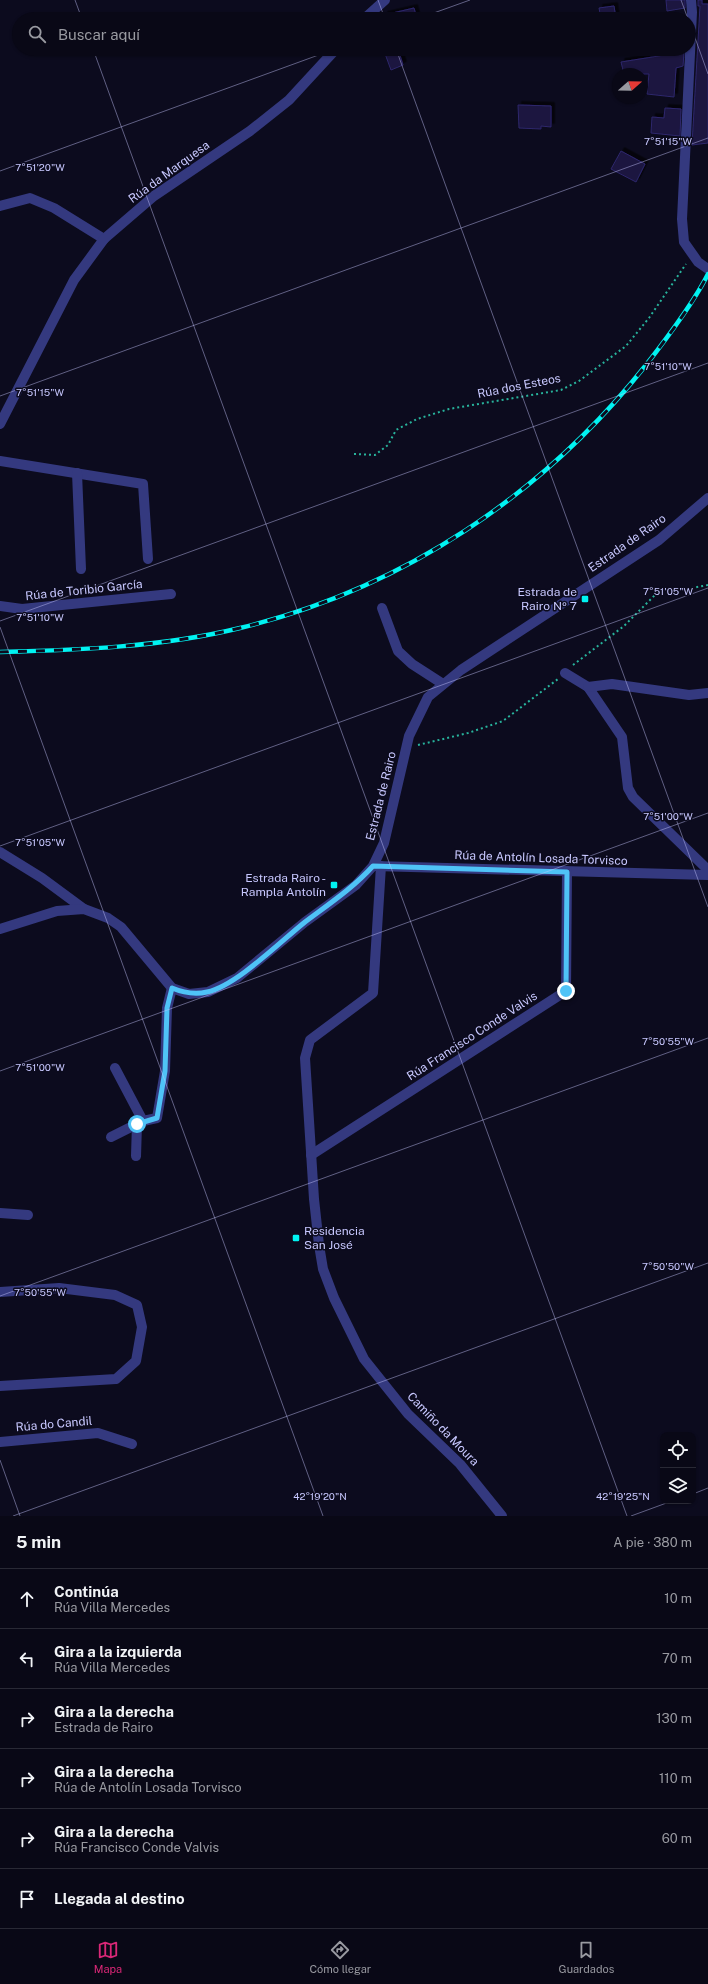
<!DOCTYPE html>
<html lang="es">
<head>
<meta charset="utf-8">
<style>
	:root { --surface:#090816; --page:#12111f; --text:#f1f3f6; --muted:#999aa1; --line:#292935; --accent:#db2777 }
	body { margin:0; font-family:"Public Sans",sans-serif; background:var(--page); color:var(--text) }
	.controls { position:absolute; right:12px; bottom:12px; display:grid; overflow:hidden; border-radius:8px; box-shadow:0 1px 3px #0004 }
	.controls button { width:36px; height:36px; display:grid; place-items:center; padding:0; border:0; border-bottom:1px solid var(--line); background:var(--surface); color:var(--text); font:20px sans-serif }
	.compass { position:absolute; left:612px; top:68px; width:36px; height:36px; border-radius:50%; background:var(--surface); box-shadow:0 1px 3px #0004; rotate:70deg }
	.stop { position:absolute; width:12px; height:12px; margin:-9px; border:3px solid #4fc3f7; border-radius:50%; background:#fff }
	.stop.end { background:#4fc3f7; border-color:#fff; box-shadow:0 1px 4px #0008 }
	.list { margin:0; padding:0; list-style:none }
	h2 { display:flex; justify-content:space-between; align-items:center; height:52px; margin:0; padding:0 16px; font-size:17px }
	h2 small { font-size:13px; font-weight:400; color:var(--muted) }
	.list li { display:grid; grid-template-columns:26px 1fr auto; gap:12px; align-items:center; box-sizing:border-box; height:60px; padding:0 16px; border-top:1px solid var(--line) }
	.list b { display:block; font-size:15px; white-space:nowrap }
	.list p { margin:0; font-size:13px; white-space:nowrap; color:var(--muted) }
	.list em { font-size:13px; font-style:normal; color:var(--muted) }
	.icon { flex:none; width:22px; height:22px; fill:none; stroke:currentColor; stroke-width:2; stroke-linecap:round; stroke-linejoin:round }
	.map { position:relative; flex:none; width:708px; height:1516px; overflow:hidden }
	.search { position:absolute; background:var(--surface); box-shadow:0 1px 3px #0004; left:12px; right:12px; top:12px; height:44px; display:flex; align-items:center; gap:10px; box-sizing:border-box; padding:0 14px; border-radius:22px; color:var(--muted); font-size:15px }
	.sheet { height:412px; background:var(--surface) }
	nav { display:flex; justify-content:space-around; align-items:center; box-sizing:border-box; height:56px; border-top:1px solid var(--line); background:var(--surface); font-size:11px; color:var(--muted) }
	nav a { display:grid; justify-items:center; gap:2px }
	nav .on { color:var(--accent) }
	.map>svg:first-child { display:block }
	.building { fill:#1a163f; stroke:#2e276c; filter:url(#shadow) }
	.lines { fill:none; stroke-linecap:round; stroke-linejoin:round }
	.path { stroke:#28b39c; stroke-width:2; stroke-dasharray:2 3; stroke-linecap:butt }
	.minor { stroke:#34397f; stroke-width:10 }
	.rail-casing { stroke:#00f3f2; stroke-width:4.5 }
	.rail { stroke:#0c0b1e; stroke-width:3; stroke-dasharray:9; stroke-linecap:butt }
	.route { stroke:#4fc3f7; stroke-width:5 }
	.ticks { fill:none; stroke:#c8c8ff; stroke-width:1; stroke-opacity:0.45 }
	.poi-dot { fill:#00f3f2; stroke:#0c0b1e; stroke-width:1.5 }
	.labels { text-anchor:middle; stroke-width:3; stroke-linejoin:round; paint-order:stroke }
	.street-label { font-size:12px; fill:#c8c8ff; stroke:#0c0b1e }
	.poi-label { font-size:12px; fill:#c8c8ff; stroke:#0c0b1e; text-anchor:end }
	.ticks-label { font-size:10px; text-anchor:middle; fill:#c8c8ff; stroke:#0c0b1e; stroke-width:3; stroke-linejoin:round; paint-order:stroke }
</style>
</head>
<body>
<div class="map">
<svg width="708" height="1516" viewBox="0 0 708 1516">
	<defs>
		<filter id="shadow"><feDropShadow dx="3.5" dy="-3.5" stdDeviation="0" flood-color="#0009"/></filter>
	</defs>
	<rect width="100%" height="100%" fill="#0c0b1e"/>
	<g class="building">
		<polygon points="666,0 685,0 685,8 667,11"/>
		<polygon points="698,0 702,0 702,4 708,4 708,143 692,145 700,6 698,6"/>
		<polygon points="614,6 616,19 601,19 599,8"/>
		<polygon points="414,8 417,19 384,19 384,15"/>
		<polygon points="389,49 398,49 403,65 391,70 384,51"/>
		<polygon points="684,52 683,66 676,68 674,97 647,94 649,74 624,74 621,62"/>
		<polygon points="518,105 551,106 551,127 541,126 541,129 519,128"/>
		<polygon points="665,108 681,109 680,136 651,133 652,117 664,118"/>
		<polygon points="621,151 645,164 636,182 611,169"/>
	</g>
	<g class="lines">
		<g class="path">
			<polyline points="354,454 375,455 388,445 396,430 417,419 449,409 561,390 579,381 626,346 649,318 686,264"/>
			<polyline points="573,665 624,626 655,595 708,585"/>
			<polyline points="418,745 468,733 503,721 558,679"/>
		</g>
		<g class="minor">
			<polyline points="691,0 692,12 682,219 684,242 698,262 708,269"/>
			<polyline points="364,19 385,0"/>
			<polyline points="0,206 30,198 54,208 104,239"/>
			<polyline points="0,424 74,280 104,239 154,196 250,131 289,100 336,49"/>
			<polyline points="0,461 143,484 148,559"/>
			<polyline points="77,473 81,569"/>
			<polyline points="0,606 22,609 171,594"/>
			<polyline points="382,608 398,651 412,664 443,684"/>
			<polyline points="565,673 588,687 622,737 628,788 633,797 708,870"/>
			<polyline points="588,687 612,684 689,695 708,693"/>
			<polyline points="0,852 42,878 84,909"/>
			<polyline points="374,866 708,875"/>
			<polyline points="381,866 373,993 310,1040 305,1058 314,1199 319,1245 323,1269 334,1298 364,1359 408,1414 460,1464 502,1516"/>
			<polyline points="0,929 57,911 84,909 108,918 121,927 172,988 189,994 208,992 237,978 305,922 356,885 373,866 384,843 409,736 428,697 461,670 659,540 708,498"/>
			<polyline points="115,1068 143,1121 157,1118 165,1071 167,1008 172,988"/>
			<polyline points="111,1137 143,1121"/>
			<polyline points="311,1155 566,991 567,871"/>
			<polyline points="136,1156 137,1124"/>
			<polyline points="0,1213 28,1215"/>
			<polyline points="0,1292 59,1288 115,1295 137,1305 142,1327 136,1361 116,1379 0,1386"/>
			<polyline points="0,1442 98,1433 132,1444"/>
		</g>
		<defs>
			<path id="rail" d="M0,652c80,-2 162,-5 240,-24 162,-39 303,-133 406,-263 21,-27 47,-61 62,-91"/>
		</defs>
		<use href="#rail" class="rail-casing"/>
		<use href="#rail" class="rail"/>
	</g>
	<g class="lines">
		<path class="route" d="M137,1124l20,-6 8,-47 2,-63 5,-20c12,5 22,7 35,4 29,-6 74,-51 98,-70 24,-18 48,-34 68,-56l194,6 -1,119"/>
	</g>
	<path class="ticks" d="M75,0l7,19M378,0l7,19M681,0l7,19M417,19l53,-19M689,21l19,53M93,49l534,1467M396,49l312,858M0,171l335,-122M0,396l708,-258M0,621l708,-258M0,627l323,889M0,846l708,-258M0,1071l708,-258M0,1296l708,-258M0,1460l20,56M693,1494l15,-6M13,1516l695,-253M631,1516l41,-15"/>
	<g class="poi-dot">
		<rect x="581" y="595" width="8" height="8" rx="2"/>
		<rect x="330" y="881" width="8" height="8" rx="2"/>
		<rect x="292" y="1234" width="8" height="8" rx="2"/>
	</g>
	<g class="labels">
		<g class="street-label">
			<text transform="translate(169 172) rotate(-36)" y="4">Rúa da Marquesa</text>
			<text transform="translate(519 386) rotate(-11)" y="4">Rúa dos Esteos</text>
			<text transform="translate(627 543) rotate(-35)" y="4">Estrada de Rairo</text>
			<text transform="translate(84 590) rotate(-6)" y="4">Rúa de Toribio García</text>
			<text transform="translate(381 796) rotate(-76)" y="4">Estrada de Rairo</text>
			<text transform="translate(541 858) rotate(2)" y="4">Rúa de Antolín Losada Torvisco</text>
			<text transform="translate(472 1036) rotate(-33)" y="4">Rúa Francisco Conde Valvis</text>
			<text transform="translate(54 1424) rotate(-5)" y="4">Rúa do Candil</text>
			<text transform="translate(443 1429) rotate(46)" y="4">Camiño da Moura</text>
		</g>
		<g class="poi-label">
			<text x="577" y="596">Estrada de<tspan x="577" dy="14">Rairo Nº 7</tspan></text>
			<text x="326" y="882">Estrada Rairo -<tspan x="326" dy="14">Rampla Antolín</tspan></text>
			<text x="304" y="1235" text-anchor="start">Residencia<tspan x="304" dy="14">San José</tspan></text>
		</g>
	</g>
	<g class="ticks-label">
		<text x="668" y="145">7°51'15"W</text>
		<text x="40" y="171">7°51'20"W</text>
		<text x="668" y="370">7°51'10"W</text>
		<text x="40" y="396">7°51'15"W</text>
		<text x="668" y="595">7°51'05"W</text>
		<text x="40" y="621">7°51'10"W</text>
		<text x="668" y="820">7°51'00"W</text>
		<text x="40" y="846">7°51'05"W</text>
		<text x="668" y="1045">7°50'55"W</text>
		<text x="40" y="1071">7°51'00"W</text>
		<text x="668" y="1270">7°50'50"W</text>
		<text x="40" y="1296">7°50'55"W</text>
		<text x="320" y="1500">42°19'20"N</text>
		<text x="623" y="1500">42°19'25"N</text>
	</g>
</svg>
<div class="controls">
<button><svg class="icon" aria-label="locate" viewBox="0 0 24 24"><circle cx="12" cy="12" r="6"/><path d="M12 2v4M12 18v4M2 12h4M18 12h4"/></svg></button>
<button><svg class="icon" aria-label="layers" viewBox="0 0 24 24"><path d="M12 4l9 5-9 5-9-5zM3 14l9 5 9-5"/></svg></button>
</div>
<svg class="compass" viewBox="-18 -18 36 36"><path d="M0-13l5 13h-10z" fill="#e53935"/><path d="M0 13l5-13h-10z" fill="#999aa1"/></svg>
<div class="stop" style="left:137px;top:1124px"></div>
<div class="stop end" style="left:566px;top:991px"></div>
<div class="search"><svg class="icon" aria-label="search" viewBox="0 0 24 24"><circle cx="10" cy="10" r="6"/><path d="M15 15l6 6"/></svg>Buscar aquí</div>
</div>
<section class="sheet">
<h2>5 min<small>A pie · 380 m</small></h2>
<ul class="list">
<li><svg class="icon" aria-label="ahead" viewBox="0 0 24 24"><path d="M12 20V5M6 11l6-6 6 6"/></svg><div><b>Continúa</b><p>Rúa Villa Mercedes</p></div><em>10 m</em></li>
<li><svg class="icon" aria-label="left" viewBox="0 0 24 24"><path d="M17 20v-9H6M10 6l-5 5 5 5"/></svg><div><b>Gira a la izquierda</b><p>Rúa Villa Mercedes</p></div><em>70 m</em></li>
<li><svg class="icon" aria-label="right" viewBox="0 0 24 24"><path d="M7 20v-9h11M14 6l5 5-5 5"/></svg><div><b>Gira a la derecha</b><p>Estrada de Rairo</p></div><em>130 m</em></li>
<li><svg class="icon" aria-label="right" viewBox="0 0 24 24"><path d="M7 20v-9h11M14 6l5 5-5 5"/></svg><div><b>Gira a la derecha</b><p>Rúa de Antolín Losada Torvisco</p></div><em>110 m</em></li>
<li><svg class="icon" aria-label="right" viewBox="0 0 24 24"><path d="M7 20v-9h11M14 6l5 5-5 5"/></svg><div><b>Gira a la derecha</b><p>Rúa Francisco Conde Valvis</p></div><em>60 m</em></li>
<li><svg class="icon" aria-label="arrive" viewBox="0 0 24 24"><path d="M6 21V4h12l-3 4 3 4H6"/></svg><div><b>Llegada al destino</b></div></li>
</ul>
</section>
<nav>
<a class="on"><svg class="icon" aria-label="map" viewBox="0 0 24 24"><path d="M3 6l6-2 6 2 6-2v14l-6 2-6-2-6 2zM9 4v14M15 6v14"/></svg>Mapa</a>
<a><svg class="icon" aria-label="directions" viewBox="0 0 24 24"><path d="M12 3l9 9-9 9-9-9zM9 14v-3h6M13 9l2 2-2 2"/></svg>Cómo llegar</a>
<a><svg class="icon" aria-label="saved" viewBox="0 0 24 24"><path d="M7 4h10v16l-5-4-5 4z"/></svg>Guardados</a>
</nav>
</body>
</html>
